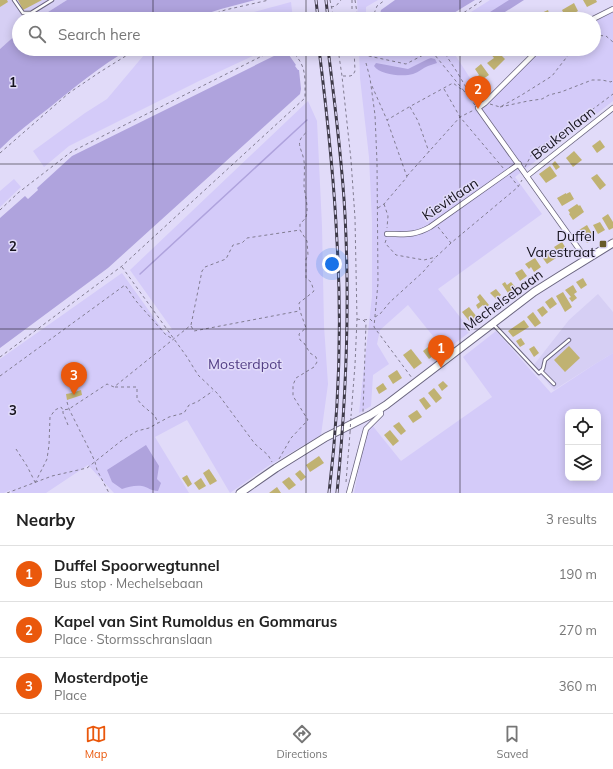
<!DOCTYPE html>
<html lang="en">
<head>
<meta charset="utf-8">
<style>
	:root { --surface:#fff; --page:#f2f2f2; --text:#222; --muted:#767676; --line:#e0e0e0; --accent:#ea580c }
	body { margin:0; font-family:Mulish,sans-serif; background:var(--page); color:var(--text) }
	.controls { position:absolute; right:12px; bottom:12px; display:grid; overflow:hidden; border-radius:8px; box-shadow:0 2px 10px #0003 }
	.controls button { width:36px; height:36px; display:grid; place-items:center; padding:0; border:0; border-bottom:1px solid var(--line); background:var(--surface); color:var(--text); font:20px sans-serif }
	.you { position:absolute; left:332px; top:264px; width:14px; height:14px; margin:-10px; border:3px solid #fff; border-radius:50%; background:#1a73e8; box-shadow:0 0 0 6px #1a73e833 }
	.badge { display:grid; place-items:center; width:26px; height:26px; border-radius:50%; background:var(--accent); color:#fff; font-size:13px; font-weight:700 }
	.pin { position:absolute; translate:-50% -33px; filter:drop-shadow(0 1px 2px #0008) }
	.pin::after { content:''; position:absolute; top:21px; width:14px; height:12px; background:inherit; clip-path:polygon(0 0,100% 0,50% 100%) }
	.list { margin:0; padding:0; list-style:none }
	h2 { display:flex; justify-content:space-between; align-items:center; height:52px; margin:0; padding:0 16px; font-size:17px }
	h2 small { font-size:13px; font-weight:400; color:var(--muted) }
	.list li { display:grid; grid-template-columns:26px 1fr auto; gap:12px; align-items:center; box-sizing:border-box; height:56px; padding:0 16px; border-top:1px solid var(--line) }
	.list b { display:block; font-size:15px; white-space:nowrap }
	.list p { margin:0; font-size:13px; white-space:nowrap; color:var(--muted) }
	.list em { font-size:13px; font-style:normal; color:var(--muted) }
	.icon { flex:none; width:22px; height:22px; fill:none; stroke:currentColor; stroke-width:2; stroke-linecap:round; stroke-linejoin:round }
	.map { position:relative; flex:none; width:613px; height:493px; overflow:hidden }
	.search { position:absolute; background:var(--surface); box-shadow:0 2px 10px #0003; left:12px; right:12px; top:12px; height:44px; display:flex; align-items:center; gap:10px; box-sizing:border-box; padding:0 14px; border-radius:22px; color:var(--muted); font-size:15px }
	.sheet { height:220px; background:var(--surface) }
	nav { display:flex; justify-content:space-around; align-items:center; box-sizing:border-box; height:56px; border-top:1px solid var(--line); background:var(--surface); font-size:11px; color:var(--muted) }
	nav a { display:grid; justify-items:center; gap:2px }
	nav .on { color:var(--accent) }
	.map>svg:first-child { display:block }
	.built { fill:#d6cff4 }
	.green { fill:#d4cbf9; fill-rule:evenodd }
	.water { fill:#afa3dd }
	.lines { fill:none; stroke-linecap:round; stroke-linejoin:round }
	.stream { stroke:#afa3dd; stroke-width:1.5 }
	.building { fill:#c0b272 }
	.lane-casing { stroke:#6a657f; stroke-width:4.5 }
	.street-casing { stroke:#6a657f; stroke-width:6 }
	.primary-casing { stroke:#6a657f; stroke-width:9 }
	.path { stroke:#817c91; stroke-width:1; stroke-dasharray:3 3; stroke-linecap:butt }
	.lane { stroke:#fff; stroke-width:2.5 }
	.street { stroke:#fff; stroke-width:4.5 }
	.primary { stroke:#fff; stroke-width:7 }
	.rail-casing { stroke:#3e3a48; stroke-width:3 }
	.rail { stroke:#e1dbf9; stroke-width:1.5; stroke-dasharray:4.5; stroke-linecap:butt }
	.path-bridge { stroke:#817c91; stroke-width:1; stroke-dasharray:3 3; stroke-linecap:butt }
	.grid { fill:none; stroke:#15121c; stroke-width:1; stroke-opacity:0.55 }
	.poi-dot { fill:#685c29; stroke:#e1dbf9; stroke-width:1.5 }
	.labels { text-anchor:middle; stroke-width:3; stroke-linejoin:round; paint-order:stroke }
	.street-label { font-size:14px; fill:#15121c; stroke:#e1dbf9 }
	.poi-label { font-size:14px; fill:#15121c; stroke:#e1dbf9; text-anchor:end }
	.park-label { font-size:14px; fill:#523e85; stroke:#e1dbf9 }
	.grid-label { font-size:13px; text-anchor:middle; font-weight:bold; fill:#15121c; stroke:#e1dbf9; stroke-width:3; stroke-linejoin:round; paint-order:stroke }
</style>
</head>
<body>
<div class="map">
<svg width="613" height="493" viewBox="0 0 613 493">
	<rect width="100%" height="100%" fill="#e1dbf9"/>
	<g class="built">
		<polygon points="0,0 67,0 37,19 19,19 19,32 0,49"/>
		<polygon points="598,294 613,312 613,353 595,364 554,390 533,366 569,320"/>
	</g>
	<g class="green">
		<polygon points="357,0 378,0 366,7 366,19 358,19"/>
		<polygon points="490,0 520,0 492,19 460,19"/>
		<polygon points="291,2 293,19 228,19"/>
		<polygon points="613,12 613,101 515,177 542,214 438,289 471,331 445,351 408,305 380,330 377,344 389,364 373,375 371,406 359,413 372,296 372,221 369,157 360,78 359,49 392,49 407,51 411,49 442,49 446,54 452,50 486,103 542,49 594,49 594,21"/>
		<polygon points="149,49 268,49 199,81 69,146 44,167 33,151 85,113 107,99"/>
		<polygon points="308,101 317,121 322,226 324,326 328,384 321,435 268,466 230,493 187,420 155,437 189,493 114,493 88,465 46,493 12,493 10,490 4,493 0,493 0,359 122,273 165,333 172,329 130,270"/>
		<polygon points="14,179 21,187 0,207 0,191"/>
		<path d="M496,331l55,62 44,-29 18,-11v140h-259l12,-61 6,-7 29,36 91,-64 -29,-40zM568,412h30v66h-30z"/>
	</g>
	<g class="water">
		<polygon points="67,0 255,0 221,9 190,19 37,19"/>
		<polygon points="395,0 475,0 444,19 379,19 381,10"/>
		<polygon points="509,0 524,0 494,19 479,19"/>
		<path d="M19,32v17h111c-29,16 -55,38 -81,59 -17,13 -34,26 -49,41v-100z"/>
		<polygon points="282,52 289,55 296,65 295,66 298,70 299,70 301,89 300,94 108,268 0,348 0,218 25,196 28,199 38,190 37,188 72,156"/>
		<path d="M431,58l4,1 2,4c-3,1 -6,2 -9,3 -5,2 -9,6 -15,8 -10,3 -33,1 -39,-8l2,-3 32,6 20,-10z"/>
		<path d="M146,445l13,21 -2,13 4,4 -3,8c-7,0 -10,-4 -16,-5 -7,-1 -14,1 -20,3l-10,-7 -5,-12z"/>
	</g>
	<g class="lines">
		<polyline class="stream" points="140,274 307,120"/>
	</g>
	<g class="building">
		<polygon points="0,0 7,0 8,2 0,7"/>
		<polygon points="18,0 42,0 23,10"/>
		<polygon points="583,0 596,0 597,2 587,7"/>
		<polygon points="574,3 578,11 566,18 562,10"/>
		<polygon points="548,10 549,13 550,12 553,19 539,19 537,15"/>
		<polygon points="495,49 505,59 494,70 487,63 494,58 490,53"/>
		<polygon points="481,64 489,75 480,81 477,77 479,75 475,69"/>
		<polygon points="600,140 605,147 597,153 592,146"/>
		<polygon points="574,151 582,160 573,167 566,158"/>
		<polygon points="555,161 560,167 556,170 552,164"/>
		<polygon points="550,166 557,176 546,183 539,174"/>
		<polygon points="597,174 606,185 600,190 591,178"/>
		<polygon points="570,192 574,199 562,206 557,198 566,193 566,194"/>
		<polygon points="577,204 579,206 580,205 584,212 573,220 569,214 570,213 568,210"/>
		<polygon points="608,214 613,222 613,228 609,230 602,218"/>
		<polygon points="600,222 605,230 598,234 593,225"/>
		<polygon points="587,225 595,239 587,243 579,230"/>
		<polygon points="562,242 567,250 560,255 554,247"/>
		<polygon points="551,251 556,258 547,264 542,257"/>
		<polygon points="535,258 541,267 534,272 531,267 529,269 525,264"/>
		<polygon points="522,269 527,276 520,281 515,273"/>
		<polygon points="583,278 587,285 581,289 576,282"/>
		<polygon points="505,282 507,285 511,282 516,288 508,293 502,284"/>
		<polygon points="573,285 577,292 574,294 577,298 572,302 569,298 571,297 565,290"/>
		<polygon points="496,289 501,295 496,299 490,293"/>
		<polygon points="563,292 572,307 565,312 556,296"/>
		<polygon points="480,294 489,305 485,308 483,305 478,309 476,305 480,302 477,297"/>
		<polygon points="552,297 557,304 550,309 545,302"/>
		<polygon points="543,306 548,312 542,317 537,310"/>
		<polygon points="469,307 477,317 470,322 462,312"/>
		<polygon points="533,312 541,323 535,327 527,317"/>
		<polygon points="524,320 529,327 513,337 508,331"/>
		<polygon points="521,338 525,344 520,347 516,341"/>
		<polygon points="432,344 438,352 429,359 423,351"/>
		<polygon points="534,346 539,353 534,357 529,349"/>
		<polygon points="569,346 580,358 565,372 554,360"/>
		<polygon points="411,349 422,363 414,369 403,355"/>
		<polygon points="397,370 402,378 393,384 388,376"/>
		<polygon points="443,381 448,386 442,391 438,385"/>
		<polygon points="383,383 387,389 379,394 376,388"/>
		<polygon points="434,388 442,398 436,403 428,393"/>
		<polygon points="74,389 75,392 81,390 82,395 67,400 66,394 72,393 71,390"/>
		<polygon points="424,397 431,406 426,410 419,400"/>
		<polygon points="417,410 422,417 413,423 408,416"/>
		<polygon points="399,422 406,431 401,435 393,426"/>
		<polygon points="390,430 399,441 393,446 384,435"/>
		<polygon points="319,456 324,463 310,472 306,465"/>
		<polygon points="209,469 217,481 210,485 203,473"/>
		<polygon points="300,470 306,477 301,481 295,474"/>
		<polygon points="187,475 192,484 188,487 182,478"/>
		<polygon points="289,477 296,485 289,490 282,482"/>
		<polygon points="201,478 206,486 199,490 194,483"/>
		<polygon points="277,487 281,493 269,493"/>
	</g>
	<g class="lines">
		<defs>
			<g id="lane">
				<polyline points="14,0 23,13 31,13 52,0"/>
				<polyline points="493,324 539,373 543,369 545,360 569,340"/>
				<polyline points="541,371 554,384"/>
			</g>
			<g id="street">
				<polyline points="593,19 613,9"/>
				<polyline points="539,49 485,103 478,108 586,259"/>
				<polyline points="527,176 613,108"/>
				<path d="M387,234c18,0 27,2 43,-7l89,-63"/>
				<polyline points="349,493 366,429 381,414 380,409"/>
			</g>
			<polyline id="primary" points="240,493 276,468 326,437 370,415 386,405 534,292 561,275 613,243"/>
		</defs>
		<use href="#lane" class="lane-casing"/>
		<use href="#street" class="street-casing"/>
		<use href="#primary" class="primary-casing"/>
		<g class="path">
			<polyline points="330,0 334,19"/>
			<polyline points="352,0 352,19"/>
			<polyline points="355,0 358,19"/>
			<polyline points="331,7 336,6 341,0"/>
			<polyline points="200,19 225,10 269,0"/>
			<polyline points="372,19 377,6 385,0"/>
			<polyline points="454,19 483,0"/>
			<polyline points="594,35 606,36 613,42"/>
			<polyline points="338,49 342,76 351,160 355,218 357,319 355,365 351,416"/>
			<polyline points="357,49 361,52"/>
			<polyline points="361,49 361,52 364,55 406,64 429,52 434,54 464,91"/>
			<polyline points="442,49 457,72 476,104"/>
			<polyline points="366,63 370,78 375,115 377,162 378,283 374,327 412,378"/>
			<polyline points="343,76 350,76 353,75 355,71 354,49"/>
			<polyline points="372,86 387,120"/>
			<polyline points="444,89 460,117 504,169"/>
			<polyline points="466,93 475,105"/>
			<polyline points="490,104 500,107 520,96 552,76 573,49"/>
			<polyline points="410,107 418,121 429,152"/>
			<polyline points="500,107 528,101 542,99 549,95 561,92 592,80 602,80 611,82 613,80"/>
			<polyline points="0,153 69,93 100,72 137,49"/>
			<polyline points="525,167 534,150 552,140 613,94"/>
			<polyline points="407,176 460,117 474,110"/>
			<polyline points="510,176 518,186"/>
			<polyline points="384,204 388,216 387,228"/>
			<polyline points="378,208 384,204 407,177 387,120 409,107 453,83 465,92"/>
			<polyline points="0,210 18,193 71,152 276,49"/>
			<polyline points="438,227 451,243"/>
			<polyline points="386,240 385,243 396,255 424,260 436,257 451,243 518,187 522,180"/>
			<polyline points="122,267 187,357 198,375 218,394 255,444 268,455 272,462"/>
			<polyline points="375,317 380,314 390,302 423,272 435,258"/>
			<polyline points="357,319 363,320 366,323 363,412"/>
			<polyline points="364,320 370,319 373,322"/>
			<polyline points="191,326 194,331 299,311"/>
			<path d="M0,357l122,-91 183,-168c0,-22 2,-34 -16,-49"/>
			<polyline points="0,376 125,285 136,301 166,335 173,339"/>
			<polyline points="115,387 137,387 137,399 142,405 155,416 158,423"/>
			<polyline points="67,402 69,409 92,455 95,462 97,470 109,493"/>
			<polyline points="63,411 63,413 68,425"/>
			<polyline points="16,449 27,466 35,482"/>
			<path d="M279,459l12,-21 17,-18 -15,-24v-11l3,-7 18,-11 3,-5 -1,-5 -6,-4 -6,-10 -4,-3 -1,-6 7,-6 -6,-17 -1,-8 9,-7 6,-5 -3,-9 -5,-4v-19l2,-4 -1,-14 -7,-11v-6c2,-2 5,-5 6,-7 3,-10 -1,-21 -2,-31 0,-8 1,-17 0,-25 -2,-14 -11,-18 4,-30"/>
			<polyline points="346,482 350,433"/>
			<polyline points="35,483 47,459 49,445 50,417 55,410 61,407 63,410 69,409 107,384 114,387 191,325 202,271 205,267 226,259 233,245 242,243 247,238 300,230"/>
			<polyline points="7,493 52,476 87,468 121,441 137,431 149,428 169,417 184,413 189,405 197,402 213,391"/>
		</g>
		<use href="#lane" class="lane"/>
		<use href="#street" class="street"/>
		<use href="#primary" class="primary"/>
		<defs>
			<g id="rail">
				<polyline points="316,0 318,19"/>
				<polyline points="326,0 328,19"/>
				<path d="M319,49c8,64 15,128 18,193 5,84 2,168 -8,251"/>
				<path d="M328,49c7,55 14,110 17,166 5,93 1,186 -8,278"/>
			</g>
		</defs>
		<use href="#rail" class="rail-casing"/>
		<use href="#rail" class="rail"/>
		<polyline class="path-bridge" points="350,433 351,416"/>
	</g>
	<path class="grid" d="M153,0v19M306,0v19M460,0v19M153,49v444M306,49v444M460,49v444M0,164h613M0,329h613"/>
	<rect class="poi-dot" x="599" y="240" width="8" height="8" rx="2"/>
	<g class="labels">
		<g class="street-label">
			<text transform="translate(563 133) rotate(-38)" y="5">Beukenlaan</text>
			<text transform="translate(450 199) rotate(-34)" y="5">Kievitlaan</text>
			<text transform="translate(503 300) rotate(-36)" y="5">Mechelsebaan</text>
		</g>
		<g class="poi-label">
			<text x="595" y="241">Duffel<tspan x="595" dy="16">Varestraat</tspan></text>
		</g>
		<g class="park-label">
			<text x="245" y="369">Mosterdpot</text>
		</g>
	</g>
	<g class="grid-label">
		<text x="13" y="87">1</text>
		<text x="13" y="251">2</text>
		<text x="13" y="415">3</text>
	</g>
</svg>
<div class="controls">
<button><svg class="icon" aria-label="locate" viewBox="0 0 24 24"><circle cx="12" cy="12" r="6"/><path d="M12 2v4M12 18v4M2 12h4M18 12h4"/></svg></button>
<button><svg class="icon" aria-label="layers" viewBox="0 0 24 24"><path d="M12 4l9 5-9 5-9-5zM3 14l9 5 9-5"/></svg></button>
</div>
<div class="you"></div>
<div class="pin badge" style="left:441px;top:368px">1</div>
<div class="pin badge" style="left:478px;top:109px">2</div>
<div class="pin badge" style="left:74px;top:395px">3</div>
<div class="search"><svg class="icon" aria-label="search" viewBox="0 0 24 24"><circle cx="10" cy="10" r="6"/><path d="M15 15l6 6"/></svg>Search here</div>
</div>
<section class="sheet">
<h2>Nearby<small>3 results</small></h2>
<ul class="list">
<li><span class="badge">1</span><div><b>Duffel Spoorwegtunnel</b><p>Bus stop · Mechelsebaan</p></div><em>190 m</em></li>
<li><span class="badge">2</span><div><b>Kapel van Sint Rumoldus en Gommarus</b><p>Place · Stormsschranslaan</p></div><em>270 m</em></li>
<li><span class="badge">3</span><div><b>Mosterdpotje</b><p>Place</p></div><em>360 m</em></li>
</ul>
</section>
<nav>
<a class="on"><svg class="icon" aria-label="map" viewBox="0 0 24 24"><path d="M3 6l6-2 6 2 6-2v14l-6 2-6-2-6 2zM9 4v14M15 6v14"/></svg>Map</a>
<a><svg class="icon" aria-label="directions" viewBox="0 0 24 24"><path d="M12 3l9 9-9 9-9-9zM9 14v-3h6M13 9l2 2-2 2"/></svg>Directions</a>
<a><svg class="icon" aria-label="saved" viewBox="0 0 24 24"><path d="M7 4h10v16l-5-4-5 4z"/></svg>Saved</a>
</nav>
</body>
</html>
